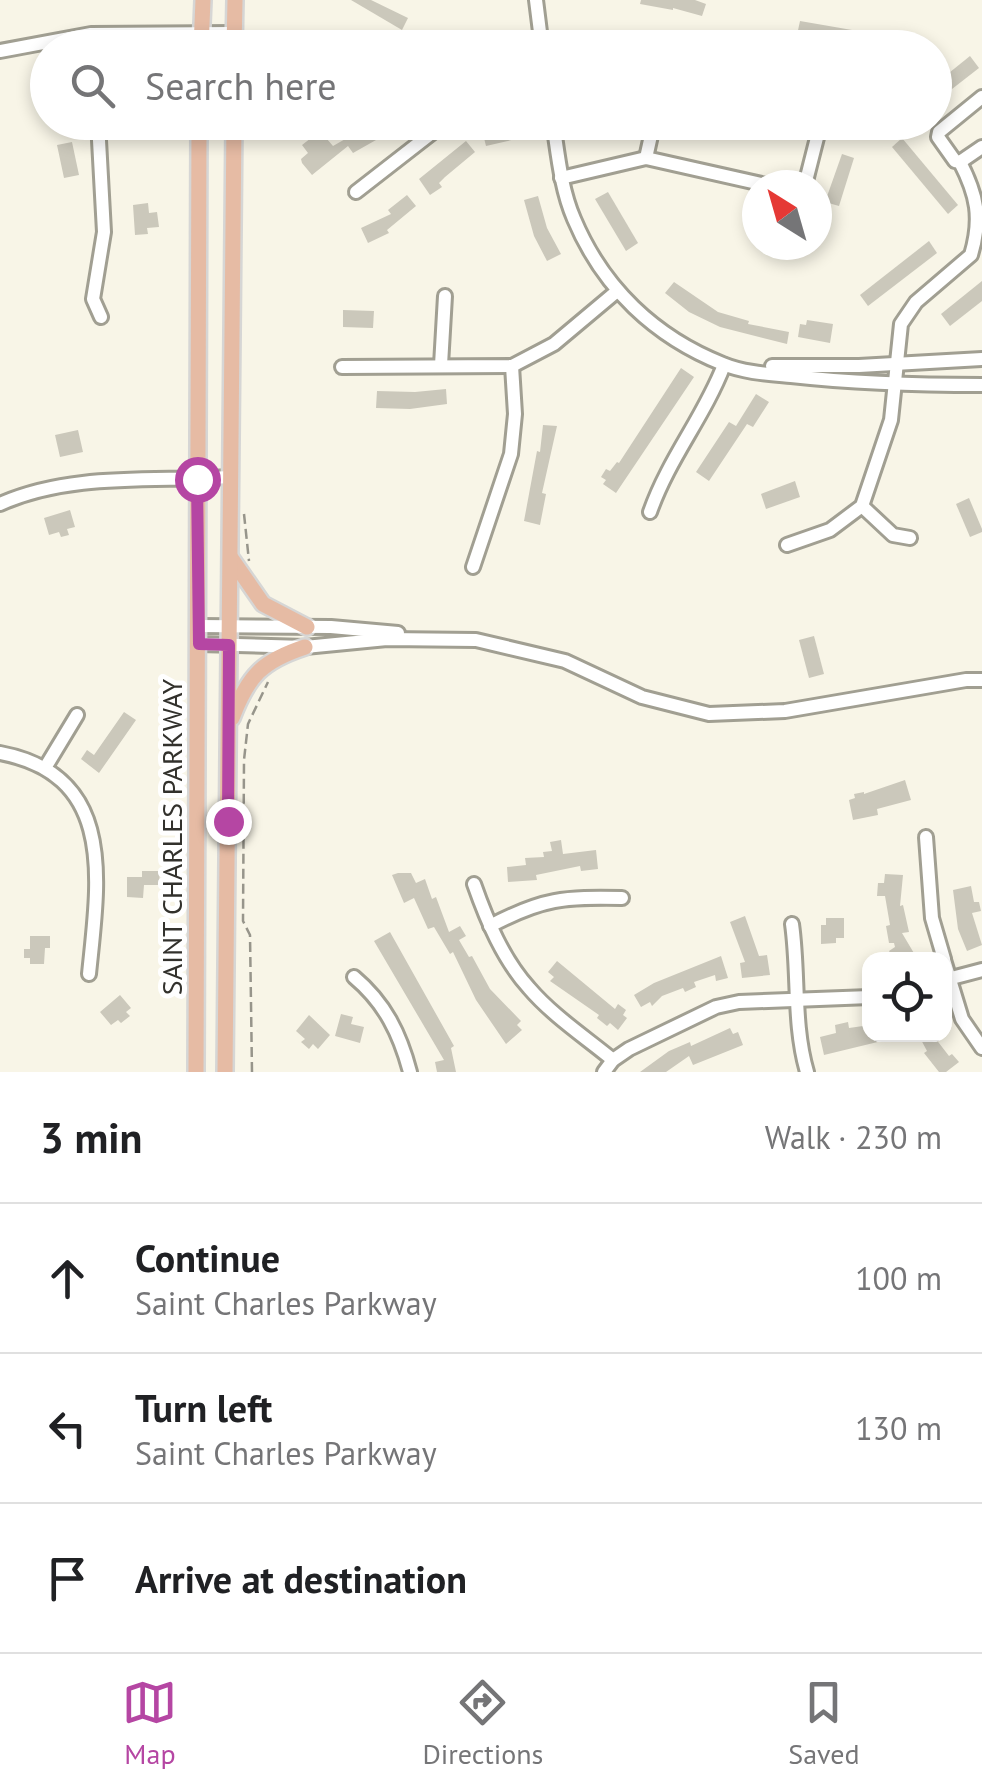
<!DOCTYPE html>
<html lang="en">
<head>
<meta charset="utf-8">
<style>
	:root { --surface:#fff; --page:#f2f2f2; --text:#202124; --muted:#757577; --line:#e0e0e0; --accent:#b546a3 }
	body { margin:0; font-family:"PT Sans",sans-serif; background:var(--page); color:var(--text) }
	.controls { position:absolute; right:30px; bottom:30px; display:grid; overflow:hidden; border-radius:20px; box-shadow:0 5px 15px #0003 }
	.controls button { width:90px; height:90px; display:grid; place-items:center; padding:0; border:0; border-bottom:2px solid var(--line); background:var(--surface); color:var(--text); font:50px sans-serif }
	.compass { position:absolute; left:742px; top:170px; width:90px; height:90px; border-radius:50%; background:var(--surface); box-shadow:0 5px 15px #0003; rotate:323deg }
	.stop { position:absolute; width:30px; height:30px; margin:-22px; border:8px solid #b546a3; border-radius:50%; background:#fff }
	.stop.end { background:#b546a3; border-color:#fff; box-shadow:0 2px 10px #0008 }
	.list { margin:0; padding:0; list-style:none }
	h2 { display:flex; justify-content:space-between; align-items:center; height:130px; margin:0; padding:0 40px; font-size:42px }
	h2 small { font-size:32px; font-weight:400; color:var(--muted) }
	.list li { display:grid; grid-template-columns:65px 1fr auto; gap:30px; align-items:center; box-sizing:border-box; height:150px; padding:0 40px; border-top:2px solid var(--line) }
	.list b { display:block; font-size:38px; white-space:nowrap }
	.list p { margin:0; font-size:32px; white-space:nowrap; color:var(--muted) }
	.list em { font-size:32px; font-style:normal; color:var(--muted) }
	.icon { flex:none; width:55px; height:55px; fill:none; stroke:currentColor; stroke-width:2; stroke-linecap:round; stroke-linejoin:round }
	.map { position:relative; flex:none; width:982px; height:1072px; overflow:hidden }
	.search { position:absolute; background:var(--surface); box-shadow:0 5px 15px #0003; left:30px; right:30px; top:30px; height:110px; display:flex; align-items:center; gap:25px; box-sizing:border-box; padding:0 35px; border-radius:55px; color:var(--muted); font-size:38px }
	.sheet { height:580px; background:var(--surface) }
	nav { display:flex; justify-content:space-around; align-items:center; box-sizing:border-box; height:140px; border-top:2px solid var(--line); background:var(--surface); font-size:28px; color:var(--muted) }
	nav a { display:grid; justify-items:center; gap:5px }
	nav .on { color:var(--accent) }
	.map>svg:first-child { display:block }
	.building { fill:#cbc8bb }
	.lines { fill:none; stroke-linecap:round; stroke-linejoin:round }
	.minor-casing { stroke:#a19f92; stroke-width:18 }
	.major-casing { stroke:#d6d6d5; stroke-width:20 }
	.path { stroke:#97958b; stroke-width:2.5; stroke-dasharray:10 5; stroke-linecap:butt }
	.minor { stroke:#fff; stroke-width:12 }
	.major { stroke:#e6bba4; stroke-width:15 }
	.route { stroke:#b546a3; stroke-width:12 }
	.labels { text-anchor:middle; stroke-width:10; stroke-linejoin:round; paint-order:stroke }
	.street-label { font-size:28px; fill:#32312c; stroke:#fff }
</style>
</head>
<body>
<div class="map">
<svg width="982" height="1072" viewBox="0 0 982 1072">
	<rect width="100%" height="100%" fill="#f8f5e7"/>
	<g class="building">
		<polygon points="351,0 371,0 408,18 402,30"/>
		<polygon points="641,0 695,0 706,4 702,16 673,8 673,10 640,4"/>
		<polygon points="800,21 852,30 847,47 797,35"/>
		<polygon points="970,56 979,68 934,103 934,85"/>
		<polygon points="506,122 512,122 516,139 486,146 482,130"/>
		<polygon points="368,126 376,140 353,153 348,146 312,175 302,163 301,159 308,153 302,145 320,131 333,146"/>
		<polygon points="902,138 958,205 948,214 892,147"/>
		<polygon points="466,141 475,152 445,177 439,183 442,187 430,195 419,179"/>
		<polygon points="72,142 79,175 64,178 57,145"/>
		<polygon points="842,154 854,158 839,206 825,202"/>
		<polygon points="608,192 638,243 626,251 595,199"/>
		<polygon points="407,195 416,206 387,230 389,233 368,243 361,228 391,214 388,210"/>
		<polygon points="538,196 547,228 561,254 547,261 534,236 524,200"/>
		<polygon points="148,203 149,213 157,212 159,227 147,228 148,234 135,235 133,205"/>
		<polygon points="929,241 937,253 868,306 860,295"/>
		<polygon points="982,281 982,301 950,326 941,314"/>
		<polygon points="674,282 718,312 749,321 748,324 789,332 787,344 720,327 689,312 665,293"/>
		<polygon points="343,310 374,311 373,328 343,327"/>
		<polygon points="807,320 833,324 830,343 798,337 800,324 806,325"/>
		<polygon points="681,368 694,377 616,493 603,484 606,480 601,477 606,469 610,471 617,462 619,463"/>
		<polygon points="446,389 447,404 410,409 376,408 377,391 415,392"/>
		<polygon points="756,394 769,402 753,427 747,424 709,481 696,472 729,422 736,426"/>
		<polygon points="543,425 557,426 542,493 546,494 540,525 524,521 537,451 540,452"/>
		<polygon points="78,430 83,452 60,457 55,435"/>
		<polygon points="795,481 800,497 766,509 761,494"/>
		<polygon points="969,498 982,529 982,532 970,537 956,504"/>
		<polygon points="70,510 75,527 67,529 69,535 61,537 59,532 49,535 44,518"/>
		<polygon points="814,636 824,674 809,678 799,640"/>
		<polygon points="124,712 136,720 99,773 81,759 87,750 94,755"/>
		<polygon points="905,780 911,800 877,809 878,815 853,820 849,800 855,798 854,794 864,792 864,794"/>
		<polygon points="561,840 563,854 596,850 598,869 581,871 580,866 536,875 537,880 508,882 507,867 526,865 525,858 544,857 543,852 552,851 550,842"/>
		<polygon points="142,871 160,871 159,885 144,885 143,898 127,897 127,877 142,877"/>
		<polygon points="398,873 411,873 416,883 425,879 432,899 436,897 449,932 460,926 466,936 459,940 469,957 472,956 490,989 521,1021 517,1025 522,1030 506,1044 476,1000 453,952 450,954 434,927 428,929 414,898 404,903 392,875"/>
		<polygon points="885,874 903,875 900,906 903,905 909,932 902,933 918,960 894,960 889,951 895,947 894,943 889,943 886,926 890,925 885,896 877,896 878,883 884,883"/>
		<polygon points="971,886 974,902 979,902 981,911 972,913 982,945 967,951 958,929 953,890"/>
		<polygon points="745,916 759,956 767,955 770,975 742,978 740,963 745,962 730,922"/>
		<polygon points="826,918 844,918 844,938 836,938 836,943 821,944 821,925 826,925"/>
		<polygon points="390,932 454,1046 451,1048 456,1072 437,1072 435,1062 444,1060 374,941"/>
		<polygon points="30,936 50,936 50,948 45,948 44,964 30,964 30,958 24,958 24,949 30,949"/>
		<polygon points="721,956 728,978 716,981 715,975 694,982 696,987 685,992 683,988 662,996 652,1006 650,1002 641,1007 634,995 654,983"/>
		<polygon points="557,961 615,1009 618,1004 626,1010 623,1015 627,1018 618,1030 610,1023 607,1026 597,1018 599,1015 550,981 554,977 548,972"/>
		<polygon points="120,995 131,1008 126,1012 130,1016 121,1023 118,1020 111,1025 100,1012"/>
		<polygon points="341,1014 353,1017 351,1024 364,1027 360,1043 335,1036"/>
		<polygon points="309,1015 330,1035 318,1049 313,1044 309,1049 301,1042 305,1039 296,1031"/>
		<polygon points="848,1022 849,1028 870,1025 870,1034 890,1034 890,1039 824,1055 820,1037 836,1033 835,1025"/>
		<polygon points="730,1028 733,1034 738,1032 743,1045 693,1065 689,1056 666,1072 640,1072 669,1051 690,1042 691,1046"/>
		<polygon points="918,1034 932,1034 949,1056 952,1054 959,1062 946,1072 939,1072 924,1053 927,1051"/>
	</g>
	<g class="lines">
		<defs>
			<g id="minor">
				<polyline points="536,0 542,48"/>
				<polyline points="349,41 375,48"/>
				<polyline points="0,51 91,34 234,33"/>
				<polyline points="98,122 104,232 93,299 101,317"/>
				<path d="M553,122c5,33 8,67 21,97 29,69 81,118 149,145 22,9 46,10 68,12 63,7 128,9 191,9"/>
				<polyline points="646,158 654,122"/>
				<polyline points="960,162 982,147"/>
				<polyline points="561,178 646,158 766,185"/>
				<polyline points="805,185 821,122"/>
				<polyline points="356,192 446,122"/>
				<polyline points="441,365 445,296"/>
				<polyline points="772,366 859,366 982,359"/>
				<polyline points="342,367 512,366 554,344 616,292"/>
				<path d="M0,504c72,-32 154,-22 231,-27"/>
				<polyline points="862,506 893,535 910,538"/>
				<path d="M650,512c19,-54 54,-95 74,-147"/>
				<path d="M787,545l43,-15 32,-24 29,-86 10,-96 15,-22 55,-47c11,-37 6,-60 -11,-93l-5,-1 -17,-24 1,-5 43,-35"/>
				<polyline points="473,567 511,454 515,414 512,366"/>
				<polyline points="199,626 331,627 398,633"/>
				<polyline points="199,644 305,647 387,639 476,640 565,661 642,697 709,714 785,711 966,680 982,680"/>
				<path d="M0,753c118,22 98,130 89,221"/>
				<polyline points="45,768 77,715"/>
				<polyline points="926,837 932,918 944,959"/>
				<path d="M474,884c13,37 29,75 55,104 23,27 56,49 84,72"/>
				<path d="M792,924c7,50 1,100 15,148"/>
				<path d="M490,926c53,-28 74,-29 132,-28"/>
				<polyline points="944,960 962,1019 982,1048"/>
				<path d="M354,977c31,26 46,57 56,95"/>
				<polyline points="944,980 982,970"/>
				<polyline points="604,1072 613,1060 629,1049 716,1007 739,1002 870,997"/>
			</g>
			<g id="major">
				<polyline points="201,48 203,0"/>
				<polyline points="234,48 235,0"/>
				<polyline points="231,558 263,604 307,627"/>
				<path d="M232,718c16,-42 30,-57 73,-71"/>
				<polyline points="196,1072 199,122"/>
				<polyline points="225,1072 234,122"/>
			</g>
		</defs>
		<use href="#minor" class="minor-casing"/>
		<use href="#major" class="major-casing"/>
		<g class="path">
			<polyline points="244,514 249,561"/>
			<polyline points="252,1072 250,935 243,921 244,760 248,724 268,682"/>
		</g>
		<use href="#minor" class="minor"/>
		<use href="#major" class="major"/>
	</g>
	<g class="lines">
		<polyline class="route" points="197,479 199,644 229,645 228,821"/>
	</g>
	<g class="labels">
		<g class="street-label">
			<text transform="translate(172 837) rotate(-90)" y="10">SAINT CHARLES PARKWAY</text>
		</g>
	</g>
</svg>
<div class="controls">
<button><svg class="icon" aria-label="locate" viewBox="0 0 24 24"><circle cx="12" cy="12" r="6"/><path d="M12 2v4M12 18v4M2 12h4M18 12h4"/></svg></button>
</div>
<svg class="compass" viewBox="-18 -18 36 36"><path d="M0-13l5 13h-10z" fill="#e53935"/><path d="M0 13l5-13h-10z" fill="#757577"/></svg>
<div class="stop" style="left:197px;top:479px"></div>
<div class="stop end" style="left:228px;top:821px"></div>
<div class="search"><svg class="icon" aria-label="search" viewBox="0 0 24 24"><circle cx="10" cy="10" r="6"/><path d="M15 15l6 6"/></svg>Search here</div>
</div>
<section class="sheet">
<h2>3 min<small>Walk · 230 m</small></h2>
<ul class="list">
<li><svg class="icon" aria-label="ahead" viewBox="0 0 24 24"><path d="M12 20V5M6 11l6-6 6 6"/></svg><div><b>Continue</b><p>Saint Charles Parkway</p></div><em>100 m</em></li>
<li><svg class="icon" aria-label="left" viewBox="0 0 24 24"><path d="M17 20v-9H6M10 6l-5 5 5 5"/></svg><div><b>Turn left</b><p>Saint Charles Parkway</p></div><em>130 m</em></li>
<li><svg class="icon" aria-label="arrive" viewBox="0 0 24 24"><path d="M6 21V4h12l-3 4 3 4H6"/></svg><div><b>Arrive at destination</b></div></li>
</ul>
</section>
<nav>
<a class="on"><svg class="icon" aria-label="map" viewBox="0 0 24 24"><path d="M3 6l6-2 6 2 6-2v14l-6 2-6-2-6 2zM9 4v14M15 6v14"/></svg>Map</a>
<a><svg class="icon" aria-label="directions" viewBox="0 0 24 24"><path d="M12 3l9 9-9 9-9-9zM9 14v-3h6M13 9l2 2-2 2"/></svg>Directions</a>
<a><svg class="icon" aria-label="saved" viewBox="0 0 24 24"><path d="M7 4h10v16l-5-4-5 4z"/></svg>Saved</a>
</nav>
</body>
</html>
